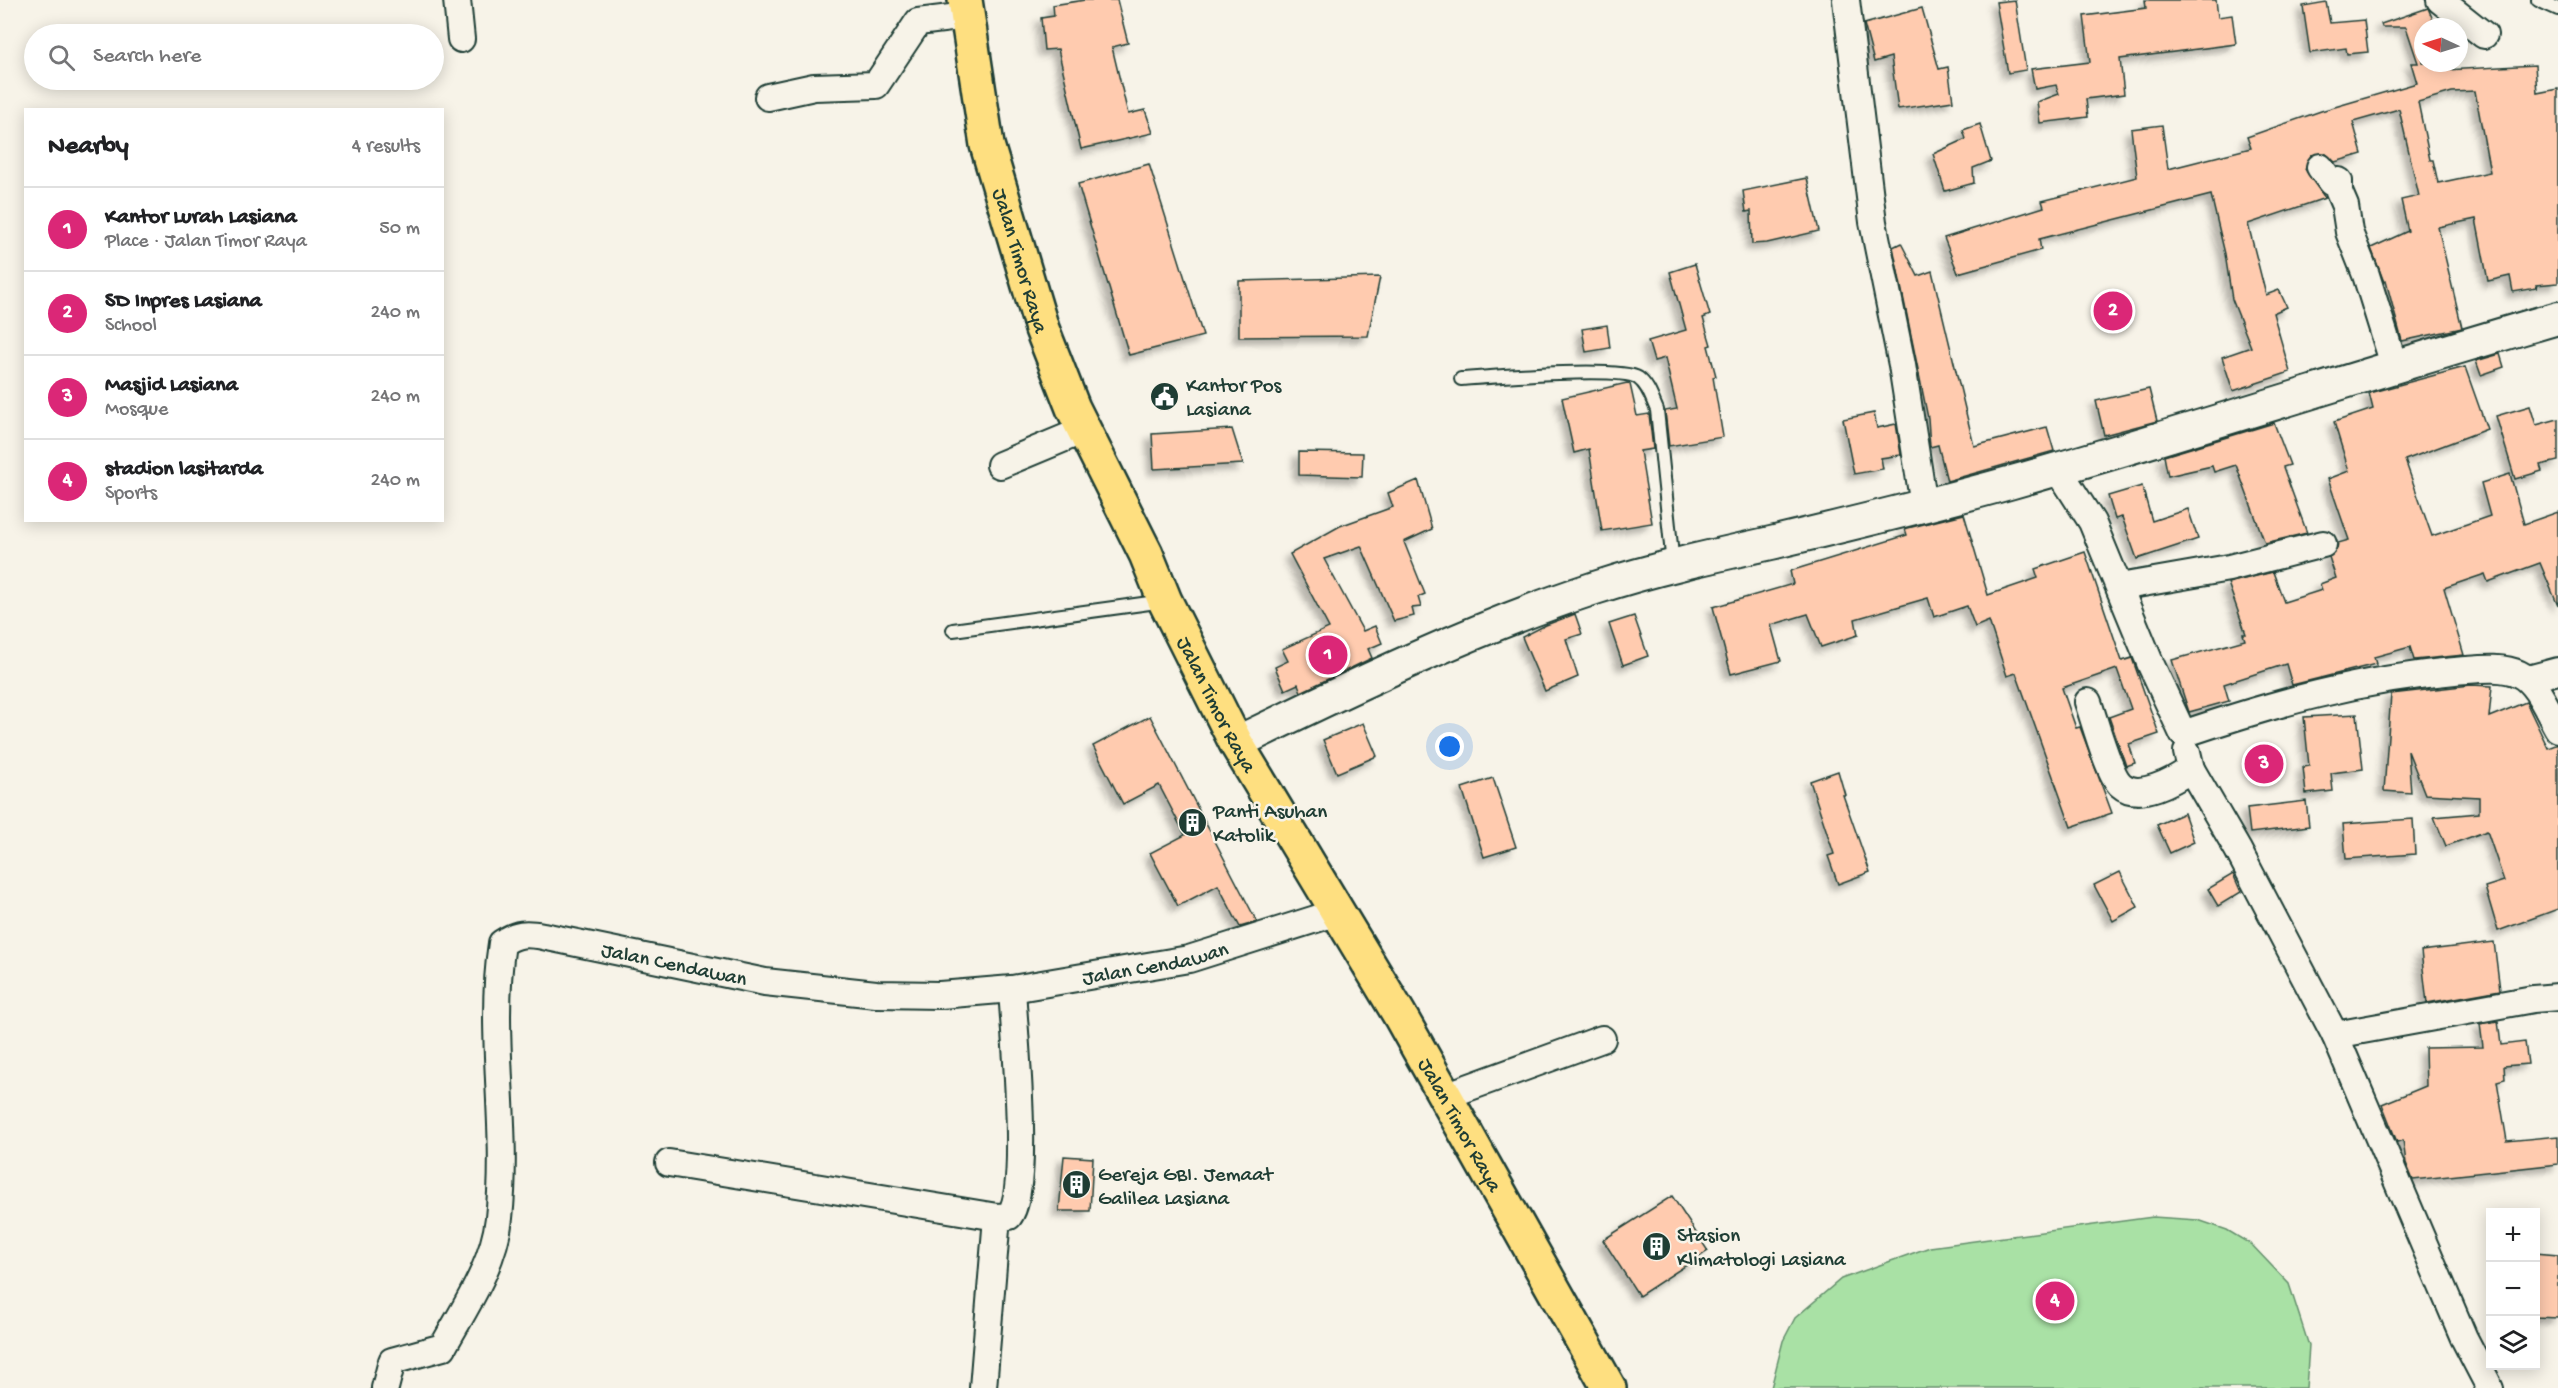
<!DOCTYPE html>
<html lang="en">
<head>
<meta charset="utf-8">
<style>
	:root { --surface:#fff; --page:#f6f6f6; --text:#202124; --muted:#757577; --line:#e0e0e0; --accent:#db2777 }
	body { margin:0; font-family:"Gochi Hand",sans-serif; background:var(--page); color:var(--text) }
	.controls { position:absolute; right:18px; bottom:18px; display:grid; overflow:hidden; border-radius:0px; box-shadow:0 3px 15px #0003 }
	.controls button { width:54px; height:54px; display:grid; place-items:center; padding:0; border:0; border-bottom:2px solid var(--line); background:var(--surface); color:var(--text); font:30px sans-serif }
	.compass { position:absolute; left:2414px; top:18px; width:54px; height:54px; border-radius:50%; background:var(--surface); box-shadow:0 3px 15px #0003; rotate:274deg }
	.you { position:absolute; left:1450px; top:747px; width:21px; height:21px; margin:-15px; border:4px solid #fff; border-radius:50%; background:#1a73e8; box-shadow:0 0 0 9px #1a73e833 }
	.badge { display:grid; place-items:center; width:39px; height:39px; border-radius:50%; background:var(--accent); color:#fff; font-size:20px; font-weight:700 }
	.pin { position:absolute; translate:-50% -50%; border:3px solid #fff; box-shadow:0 2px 6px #0006 }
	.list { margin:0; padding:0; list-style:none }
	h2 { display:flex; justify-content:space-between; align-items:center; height:78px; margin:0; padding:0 24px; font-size:26px }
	h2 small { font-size:20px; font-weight:400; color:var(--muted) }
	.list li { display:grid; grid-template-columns:39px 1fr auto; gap:18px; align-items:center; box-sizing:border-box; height:84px; padding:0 24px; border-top:2px solid var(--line) }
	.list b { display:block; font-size:22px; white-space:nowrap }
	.list p { margin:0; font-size:20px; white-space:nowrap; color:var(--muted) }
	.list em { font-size:20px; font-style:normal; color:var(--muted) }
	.icon { flex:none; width:33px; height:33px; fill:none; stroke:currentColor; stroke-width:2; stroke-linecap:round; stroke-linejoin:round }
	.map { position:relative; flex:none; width:2558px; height:1388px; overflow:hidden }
	.search { position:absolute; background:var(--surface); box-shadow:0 3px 15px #0003; left:24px; top:24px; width:420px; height:66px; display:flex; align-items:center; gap:15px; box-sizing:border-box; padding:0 21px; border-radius:33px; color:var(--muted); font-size:22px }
	.panel { position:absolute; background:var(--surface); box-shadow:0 3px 15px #0003; left:24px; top:108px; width:420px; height:414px; border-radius:0px }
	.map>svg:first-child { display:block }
	.green { fill:#a9e1a5; stroke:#648f6c; stroke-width:1.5 }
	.building { fill:#ffcbaf; stroke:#1f3d34; stroke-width:1.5; fill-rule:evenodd; filter:url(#shadow) }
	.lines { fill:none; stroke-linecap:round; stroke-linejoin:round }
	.service-casing { stroke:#1f3d34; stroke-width:16 }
	.minor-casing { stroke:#1f3d34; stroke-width:30 }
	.tertiary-casing { stroke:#1f3d34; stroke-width:36 }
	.trunk-casing { stroke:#1f3d34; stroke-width:38 }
	.service { stroke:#f7f3e8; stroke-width:12 }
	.minor { stroke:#f7f3e8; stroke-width:26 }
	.tertiary { stroke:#f7f3e8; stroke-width:32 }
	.trunk { stroke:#fedf80; stroke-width:33 }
	.labels { text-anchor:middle; stroke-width:5; stroke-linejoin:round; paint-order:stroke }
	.street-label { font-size:21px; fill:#1f3d34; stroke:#f7f3e8 }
	.poi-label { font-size:21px; fill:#1f3d34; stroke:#f7f3e8; text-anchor:start }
</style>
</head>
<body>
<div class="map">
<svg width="2558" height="1388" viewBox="0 0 2558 1388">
	<defs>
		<filter id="shadow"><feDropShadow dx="-5.5" dy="5.5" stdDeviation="3" flood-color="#0004"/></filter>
	</defs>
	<rect width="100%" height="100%" fill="#f7f3e8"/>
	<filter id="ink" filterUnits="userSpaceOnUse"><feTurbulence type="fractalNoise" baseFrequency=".0167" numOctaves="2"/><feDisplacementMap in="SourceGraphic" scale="12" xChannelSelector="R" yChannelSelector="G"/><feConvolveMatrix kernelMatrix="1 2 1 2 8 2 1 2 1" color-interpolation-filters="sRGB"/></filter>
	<g filter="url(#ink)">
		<polygon class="green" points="2153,1217 2198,1220 2227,1230 2252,1245 2289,1284 2309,1346 2306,1388 1771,1388 1783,1341 1795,1318 1841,1279 1930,1247"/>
		<g class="building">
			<polygon points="1085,0 1117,0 1128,43 1112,47 1128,114 1145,110 1153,133 1081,149 1058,49 1044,50 1041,18 1054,16 1053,5"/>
			<polygon points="2015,0 2026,70 2008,73 1996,2"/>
			<polygon points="2145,0 2216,0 2218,17 2232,15 2236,44 2120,59 2124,94 2086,99 2088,117 2040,123 2037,102 2059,94 2056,85 2035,89 2031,69 2090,62 2084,16 2146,8"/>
			<polygon points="2326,2 2330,23 2364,20 2368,52 2347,54 2346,48 2310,53 2303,6"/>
			<polygon points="1922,8 1939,69 1948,67 1953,101 1898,109 1891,57 1874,62 1864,24"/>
			<path d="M2428,8l8,19h-13v36h21l2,7 89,-5 2,28 21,-4v194l-22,2 1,3 -24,4 -3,-16 -22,5 -12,-62 -38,8 24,101 -60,13 -16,-60 -2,1 -13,-34 37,-17 -7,-31 18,-4 -20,-87 -46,13 9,32 -27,8 -10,-9 -14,2 -6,14 20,29 -77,26 18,71 13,-5 8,17 -14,6 17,59 -57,19 -11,-34 29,-10 -19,-48 -7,-45 -14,-59 -172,44 2,11 -83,23 -14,-35 100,-31 -2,-6 95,-24 -6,-48 31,-4 6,44 83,-21 -4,-11 74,-26 96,-28 -6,-20h7l-12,-36h-24l-1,-3zM2475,91l15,81 -52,11 -5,-23h-3l-12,-58 34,-10z"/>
			<polygon points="1980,124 1991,161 1973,168 1974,183 1945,191 1933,154 1966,139 1963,130"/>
			<polygon points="1149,164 1203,336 1129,355 1078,184"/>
			<polygon points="1807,178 1819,231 1767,243 1752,244 1751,211 1746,212 1743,191"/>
			<polygon points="1901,243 1918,276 1932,271 1974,446 2047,427 2054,451 1947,481 1938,445 1930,447 1928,418 1893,247"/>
			<polygon points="1695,264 1710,315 1703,318 1711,345 1708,346 1716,376 1713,377 1723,437 1669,446 1665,411 1677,409 1665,358 1654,361 1648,341 1686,330 1670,272"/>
			<polygon points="1380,277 1368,336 1239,337 1239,281"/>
			<polygon points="1607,325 1610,348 1586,352 1582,329"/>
			<polygon points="2500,354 2504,367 2481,375 2476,361"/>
			<polygon points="2465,367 2487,429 2405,460 2432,536 2490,516 2481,483 2510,474 2524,524 2558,512 2558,606 2540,563 2488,582 2485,574 2444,588 2464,655 2414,660 2410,647 2374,657 2376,664 2292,685 2286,664 2224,684 2229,701 2189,712 2172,660 2245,640 2243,634 2246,634 2228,583 2273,572 2284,602 2322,590 2320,584 2336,578 2329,557 2337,549 2338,543 2349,540 2328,479 2349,471 2334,422 2373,409 2369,393"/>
			<polygon points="1627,383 1630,384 1637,416 1649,414 1653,449 1640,451 1652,523 1602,531 1589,449 1574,453 1562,398"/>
			<polygon points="2149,389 2157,421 2104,435 2096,401"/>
			<polygon points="2530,406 2536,425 2558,419 2558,461 2540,465 2542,471 2515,479 2496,416"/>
			<polygon points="1874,413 1877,428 1896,424 1901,455 1881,458 1883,469 1854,474 1843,419"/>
			<polygon points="2274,423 2290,465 2283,467 2307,533 2265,543 2236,465 2214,472 2212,466 2168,476 2164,456"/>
			<polygon points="1232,429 1243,464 1154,469 1152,434"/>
			<polygon points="1299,452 1363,453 1362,477 1299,475"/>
			<polygon points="1418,480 1432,529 1404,542 1425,594 1418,597 1421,607 1412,608 1414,616 1394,621 1361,546 1324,559 1363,631 1375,626 1382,643 1368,649 1372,658 1301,692 1298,684 1285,690 1275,667 1288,661 1282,649 1329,628 1290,554 1340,526 1393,507 1388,493"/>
			<polygon points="2142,486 2152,521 2188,509 2198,539 2137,559 2122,517 2115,519 2108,496"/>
			<polygon points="1964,514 1988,595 2038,578 2035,569 2085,552 2122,661 2132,658 2159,734 2129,744 2135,763 2126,766 2109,717 2131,709 2117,669 2062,688 2076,728 2080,727 2112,813 2071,827 2016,673 2007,676 1989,621 1975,627 1967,606 1934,617 1928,598 1855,619 1858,635 1821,647 1808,614 1771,625 1781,661 1731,674 1713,607 1793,584 1790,571 1907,535 1905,529 1908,528"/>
			<polygon points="1575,614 1582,634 1566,639 1578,677 1545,691 1522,637 1546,625"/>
			<polygon points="1634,616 1648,656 1623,665 1609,624"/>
			<polygon points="2471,685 2492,686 2489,717 2526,702 2548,748 2558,744 2558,909 2498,931 2485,887 2504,881 2487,831 2446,846 2434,817 2479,813 2479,797 2425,794 2408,751 2411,793 2384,791 2391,694"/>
			<polygon points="2357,714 2363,769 2331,773 2333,791 2306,794 2303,767 2309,766 2304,717"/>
			<polygon points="1150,716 1257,922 1240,927 1218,885 1178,906 1150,853 1185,835 1159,785 1123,804 1093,746"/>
			<polygon points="1363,723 1377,756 1337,773 1323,740"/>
			<polygon points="1838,771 1845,795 1843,795 1870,872 1838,884 1828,856 1834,854 1810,781"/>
			<polygon points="1493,778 1516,847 1484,857 1462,788"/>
			<polygon points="2306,801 2309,826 2250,833 2247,808"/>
			<polygon points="2184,813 2194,842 2170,853 2157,825"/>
			<polygon points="2413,819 2415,854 2346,859 2343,824"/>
			<polygon points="2120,872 2138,907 2113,921 2094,885"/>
			<polygon points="2233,874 2241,892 2218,906 2208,889"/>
			<polygon points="2494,942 2500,990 2427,1003 2421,951"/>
			<polygon points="2498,1021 2501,1045 2525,1042 2528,1064 2504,1066 2505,1079 2497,1081 2507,1141 2558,1136 2558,1164 2413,1180 2406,1163 2403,1140 2397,1142 2382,1104 2426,1086 2425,1048 2483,1047 2480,1024"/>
			<polygon points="1064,1156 1093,1158 1090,1211 1059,1211"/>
			<polygon points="1672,1196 1708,1251 1639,1296 1603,1240"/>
			<polygon points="2535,1253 2558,1255 2558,1318 2535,1317"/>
		</g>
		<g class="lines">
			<defs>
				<g id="service">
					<polyline points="2538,0 2558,9"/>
					<path d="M1461,379c28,-2 159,-13 177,-1 10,7 14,21 19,32l16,155"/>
					<polyline points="953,630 1164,601"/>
				</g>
				<g id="minor">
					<polyline points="457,0 461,39"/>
					<polyline points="1846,0 1873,222 1902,365 1924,506"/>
					<polyline points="2440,0 2484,35"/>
					<polyline points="768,97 814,87 876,85 918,22 967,16"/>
					<polyline points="2320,167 2331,182 2339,181 2339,192 2345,206 2349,232 2366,275 2394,365"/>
					<polyline points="1000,465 1084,430"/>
					<path d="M2058,469l34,53 59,143 32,69c89,-30 178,-55 272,-63 19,-1 46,-6 64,3 18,8 29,38 39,55"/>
					<polyline points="2120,587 2229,568 2323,544"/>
					<polyline points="2528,679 2558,671"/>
					<path d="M2088,702c6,17 21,73 33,83 18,16 54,-5 70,-16l-4,-17"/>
					<polyline points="2191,769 2238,850 2335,1035 2464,1338 2490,1388"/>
					<polyline points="2335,1035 2533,999 2558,997"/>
					<polyline points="1445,1096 1602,1039"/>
					<polyline points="669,1163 997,1217"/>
					<path id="s1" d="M385,1388l7,-27 51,-14c22,-40 51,-82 56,-129 10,-92 -11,-184 3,-275 15,-10 24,-10 41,-7l222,46 111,12 64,1 72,-6 177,-30 149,-47"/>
					<path d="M983,1388l14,-171 12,-1c22,-26 5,-187 3,-227"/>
				</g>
				<path id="tertiary" d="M1236,743c117,-57 235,-114 359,-155 58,-19 117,-32 176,-45 80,-19 159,-38 238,-60 184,-52 365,-112 549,-165"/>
				<g id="trunk">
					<path id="s2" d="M965,0l22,145 55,184 31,79 73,146 19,47 71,142 163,271 210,374"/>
				</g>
			</defs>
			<use href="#service" class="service-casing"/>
			<use href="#minor" class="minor-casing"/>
			<use href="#tertiary" class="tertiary-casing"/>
			<use href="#trunk" class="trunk-casing"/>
			<use href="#service" class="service"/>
			<use href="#minor" class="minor"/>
			<use href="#tertiary" class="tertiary"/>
			<use href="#trunk" class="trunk"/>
		</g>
	</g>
	<defs>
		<symbol id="civic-disc" viewBox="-11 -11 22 22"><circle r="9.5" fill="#1f3d34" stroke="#f7f3e8"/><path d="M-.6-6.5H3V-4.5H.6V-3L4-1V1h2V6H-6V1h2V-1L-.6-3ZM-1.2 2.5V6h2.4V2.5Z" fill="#fff"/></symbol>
		<symbol id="building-disc" viewBox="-11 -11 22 22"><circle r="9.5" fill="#1f3d34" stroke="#f7f3e8"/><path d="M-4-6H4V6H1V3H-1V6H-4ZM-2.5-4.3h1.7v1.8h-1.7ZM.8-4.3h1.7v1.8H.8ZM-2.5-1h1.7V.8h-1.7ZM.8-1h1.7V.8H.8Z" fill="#fff"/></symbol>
	</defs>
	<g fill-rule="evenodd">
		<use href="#civic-disc" x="1148" y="380" width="33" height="33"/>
		<use href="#building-disc" x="1176" y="806" width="33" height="33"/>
		<use href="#building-disc" x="1060" y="1168" width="33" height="33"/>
		<use href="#building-disc" x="1640" y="1230" width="33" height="33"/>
	</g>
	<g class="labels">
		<g class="street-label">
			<text dy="7" stroke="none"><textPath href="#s2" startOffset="267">Jalan Timor Raya</textPath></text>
			<text dy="7" stroke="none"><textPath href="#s2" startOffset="753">Jalan Timor Raya</textPath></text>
			<text dy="7" stroke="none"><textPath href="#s1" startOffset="1161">Jalan Cendawan</textPath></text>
			<text dy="7" stroke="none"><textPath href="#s1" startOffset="675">Jalan Cendawan</textPath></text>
			<text dy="7" stroke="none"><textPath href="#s2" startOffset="1239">Jalan Timor Raya</textPath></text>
		</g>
		<g class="poi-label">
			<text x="1186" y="391">Kantor Pos<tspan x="1186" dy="24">Lasiana</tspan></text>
			<text x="1213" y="817">Panti Asuhan<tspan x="1213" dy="24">Katolik</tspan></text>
			<text x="1098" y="1180">Gereja GBI. Jemaat<tspan x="1098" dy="24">Galilea Lasiana</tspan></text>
			<text x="1677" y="1241">Stasion<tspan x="1677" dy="24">Klimatologi Lasiana</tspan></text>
		</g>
	</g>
</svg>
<div class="controls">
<button>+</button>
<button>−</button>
<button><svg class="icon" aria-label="layers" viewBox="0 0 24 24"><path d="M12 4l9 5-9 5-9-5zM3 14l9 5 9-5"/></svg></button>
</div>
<svg class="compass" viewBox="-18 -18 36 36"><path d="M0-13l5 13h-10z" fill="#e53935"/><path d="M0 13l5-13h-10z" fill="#757577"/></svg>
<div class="you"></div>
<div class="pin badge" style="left:1328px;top:655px">1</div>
<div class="pin badge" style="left:2113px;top:311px">2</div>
<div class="pin badge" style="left:2264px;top:764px">3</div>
<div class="pin badge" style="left:2055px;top:1301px">4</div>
<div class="search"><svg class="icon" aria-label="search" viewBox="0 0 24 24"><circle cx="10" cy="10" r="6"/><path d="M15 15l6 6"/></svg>Search here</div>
<section class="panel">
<h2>Nearby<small>4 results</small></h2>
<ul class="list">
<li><span class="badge">1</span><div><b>Kantor Lurah Lasiana</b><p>Place · Jalan Timor Raya</p></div><em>50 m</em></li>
<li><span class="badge">2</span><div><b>SD Inpres Lasiana</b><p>School</p></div><em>240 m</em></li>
<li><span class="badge">3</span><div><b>Masjid Lasiana</b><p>Mosque</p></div><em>240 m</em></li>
<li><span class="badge">4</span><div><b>stadion lasitarda</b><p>Sports</p></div><em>240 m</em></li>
</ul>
</section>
</div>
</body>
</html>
